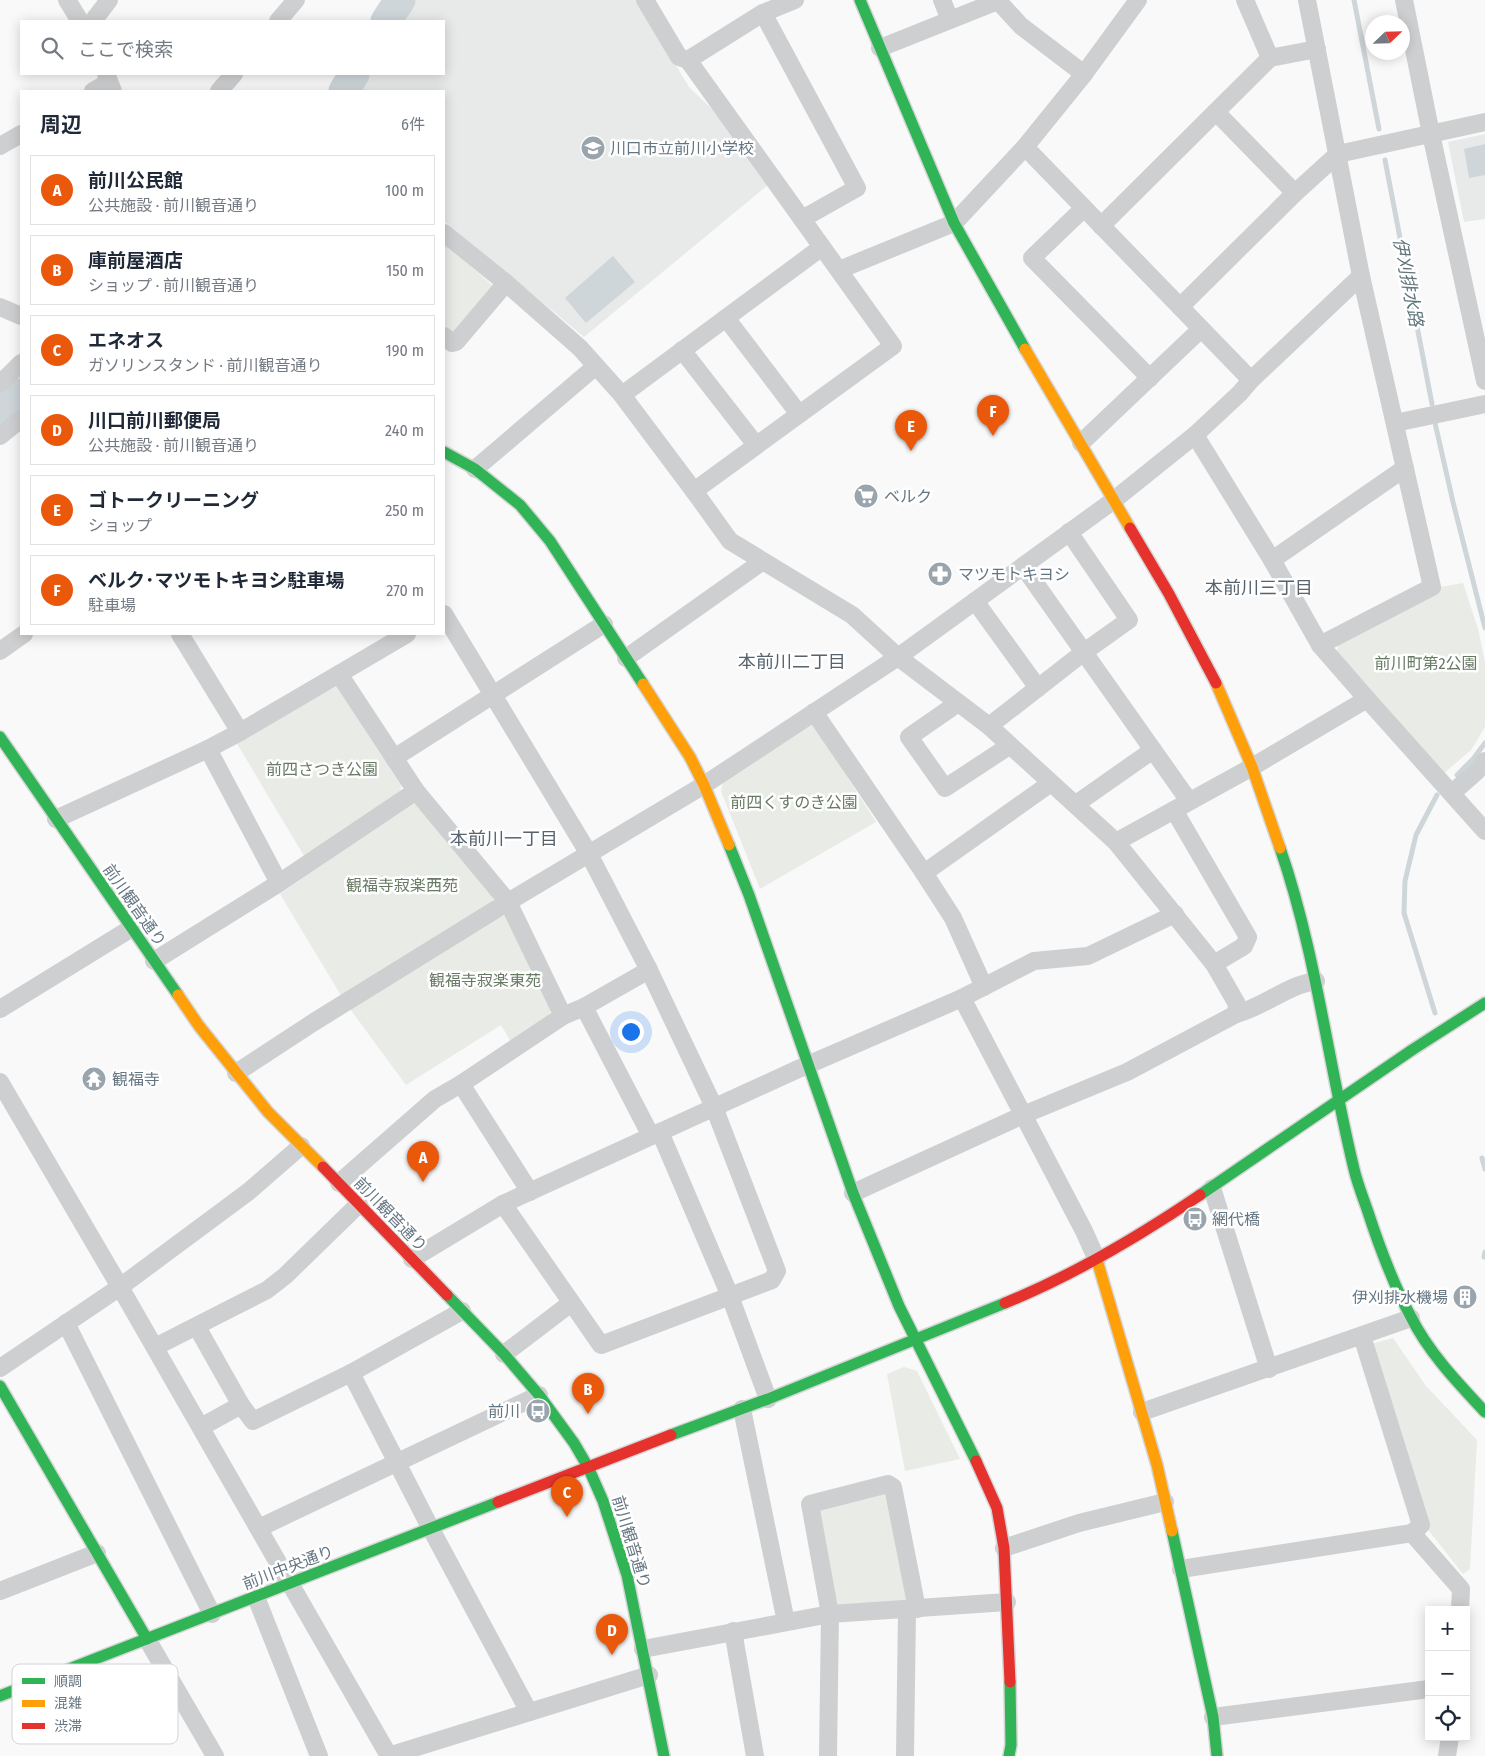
<!DOCTYPE html>
<html lang="ja">
<head>
<meta charset="utf-8">
<style>
	:root { --surface:#fff; --page:#f6f6f7; --text:#1f2937; --muted:#747a83; --line:#e0e1e3; --accent:#ea580c }
	body { margin:0; font-family:"Fira Sans Condensed","Noto Sans JP",sans-serif; background:var(--page); color:var(--text) }
	.controls { position:absolute; right:15px; bottom:15px; display:grid; overflow:hidden; border-radius:0px; box-shadow:0 2px 12px #0003 }
	.controls button { width:45px; height:45px; display:grid; place-items:center; padding:0; border:0; border-bottom:1px solid var(--line); background:var(--surface); color:var(--text); font:25px sans-serif }
	.compass { position:absolute; left:1365px; top:15px; width:45px; height:45px; border-radius:50%; background:var(--surface); box-shadow:0 2px 12px #0003; rotate:67deg }
	.you { position:absolute; left:630px; top:1031px; width:18px; height:18px; margin:-12px; border:4px solid #fff; border-radius:50%; background:#1a73e8; box-shadow:0 0 0 8px #1a73e833 }
	.badge { display:grid; place-items:center; width:32px; height:32px; border-radius:50%; background:var(--accent); color:#fff; font-size:16px; font-weight:700 }
	.pin { position:absolute; translate:-50% -41px; filter:drop-shadow(0 1px 2px #0008) }
	.pin::after { content:''; position:absolute; top:26px; width:18px; height:15px; background:inherit; clip-path:polygon(0 0,100% 0,50% 100%) }
	.list { margin:0; padding:0; list-style:none }
	h2 { display:flex; justify-content:space-between; align-items:center; height:65px; margin:0; padding:0 20px; font-size:21px }
	h2 small { font-size:16px; font-weight:400; color:var(--muted) }
	.list li { display:grid; grid-template-columns:32px 1fr auto; gap:15px; align-items:center; box-sizing:border-box; height:70px; margin:0 10px 10px; padding:0 10px; border:1px solid var(--line); border-radius:0px }
	.list b { display:block; font-size:19px; white-space:nowrap }
	.list p { margin:0; font-size:16px; white-space:nowrap; color:var(--muted) }
	.list em { font-size:16px; font-style:normal; color:var(--muted) }
	.icon { flex:none; width:28px; height:28px; fill:none; stroke:currentColor; stroke-width:2; stroke-linecap:round; stroke-linejoin:round }
	.map { position:relative; flex:none; width:1485px; height:1756px; overflow:hidden }
	.search { position:absolute; background:var(--surface); box-shadow:0 2px 12px #0003; left:20px; top:20px; width:425px; height:55px; display:flex; align-items:center; gap:12px; box-sizing:border-box; padding:0 18px; border-radius:0px; color:var(--muted); font-size:19px }
	.panel { position:absolute; background:var(--surface); box-shadow:0 2px 12px #0003; left:20px; top:90px; width:425px; height:545px; border-radius:0px }
	.map>svg:first-child { display:block }
	.built { fill:#e8e9e9 }
	.green { fill:#e8ebe6 }
	.water { fill:#ced6d9 }
	.lines { fill:none; stroke-linecap:round; stroke-linejoin:round }
	.stream { stroke:#ced6d9; stroke-width:5 }
	.river { stroke:#ced6d9; stroke-width:31 }
	.fast-casing { stroke:#d5d6d7; stroke-width:14 }
	.slow-casing { stroke:#d5d6d7; stroke-width:14 }
	.jam-casing { stroke:#d5d6d7; stroke-width:14 }
	.street { stroke:#cecfd0; stroke-width:18 }
	.fast { stroke:#30b455; stroke-width:11 }
	.slow { stroke:#ff9f0a; stroke-width:11 }
	.jam { stroke:#e5322d; stroke-width:11 }
	.labels { text-anchor:middle; stroke-width:5; stroke-linejoin:round; paint-order:stroke }
	.poi-label { font-size:16px; fill:#657683; stroke:#fff; text-anchor:start }
	.park-label { font-size:16px; fill:#687a64; stroke:#fff }
	.street-label { font-size:16px; fill:#657683; stroke:#fff }
	.water-label { font-size:18px; font-style:italic; fill:#60757c; stroke:#fff }
	.neighbourhood-label { font-size:18px; fill:#57646e; stroke:#fff }
	.key { fill:#fff; stroke:#d1d6da; stroke-width:1 }
	.key-label { font-size:14px; fill:#657683 }
</style>
</head>
<body>
<div class="map">
<svg width="1485" height="1756" viewBox="0 0 1485 1756">
	<rect width="100%" height="100%" fill="#f9f9f9"/>
	<g class="built">
		<polygon points="409,0 637,0 689,87 715,112 768,185 584,337 444,221 444,91 352,91 363,74 444,74 444,21 396,21"/>
		<polygon points="1485,134 1485,219 1464,222 1448,142"/>
	</g>
	<g class="green">
		<polygon points="444,243 492,285 494,290 456,335 444,332"/>
		<polygon points="1463,583 1478,629 1485,662 1485,727 1471,750 1444,773 1337,652 1338,645 1440,587"/>
		<polygon points="337,686 402,782 400,791 304,856 236,742"/>
		<polygon points="808,724 814,725 876,822 760,889 721,791 724,779"/>
		<polygon points="410,804 418,804 494,897 492,902 342,997 280,894"/>
		<polygon points="508,915 552,1006 549,1016 511,1042 501,1025 406,1085 350,1009 500,916"/>
		<polygon points="1393,1338 1426,1386 1477,1440 1470,1569 1463,1574 1426,1527 1371,1344"/>
		<polygon points="904,1367 917,1371 960,1459 905,1471 887,1374"/>
		<polygon points="882,1489 891,1494 909,1595 905,1601 838,1606 832,1601 817,1515 823,1507"/>
	</g>
	<g class="water">
		<polygon points="1485,144 1485,175 1469,178 1464,149"/>
		<polygon points="613,256 635,282 586,323 565,298"/>
	</g>
	<g class="lines">
		<g class="stream">
			<polyline points="1354,0 1379,129"/>
			<polyline points="1385,160 1432,404"/>
			<polyline points="1435,423 1453,502 1485,628"/>
			<polyline points="1457,775 1473,759 1485,743"/>
			<polyline points="1435,1013 1404,913 1405,881 1416,835 1437,795"/>
			<polyline points="1482,1158 1485,1169"/>
			<polyline points="1484,1257 1485,1252"/>
		</g>
		<g class="river">
			<polyline points="386,21 400,0"/>
			<polyline points="344,91 354,74"/>
			<polyline points="0,411 21,394"/>
		</g>
		<defs>
			<g id="fast">
				<polyline points="860,0 954,223 1025,349"/>
				<polyline points="444,452 475,469 520,505 550,541 643,684"/>
				<polyline points="0,737 178,995"/>
				<polyline points="729,845 749,895 853,1193 899,1306 976,1461"/>
				<path d="M1280,848c36,104 48,215 74,321 3,13 8,26 13,40 12,37 25,73 44,108 18,36 47,66 74,95"/>
				<polyline points="1200,1195 1412,1050 1485,1003"/>
				<polyline points="447,1295 504,1354 539,1395 574,1443 588,1467 603,1501 627,1575 664,1756"/>
				<polyline points="0,1386 147,1639"/>
				<polyline points="671,1435 768,1399 1005,1303"/>
				<polyline points="1172,1531 1213,1717 1217,1756"/>
				<polyline points="0,1696 498,1502"/>
				<polyline points="1009,1756 1011,1745 1010,1682"/>
			</g>
			<g id="slow">
				<polyline points="1025,349 1130,528"/>
				<polyline points="1216,683 1252,767 1280,848"/>
				<polyline points="643,684 690,757 704,785 729,845"/>
				<polyline points="178,995 199,1026 268,1112 323,1167"/>
				<polyline points="1097,1260 1157,1465 1172,1531"/>
			</g>
			<g id="jam">
				<polyline points="1130,528 1169,594 1216,683"/>
				<polyline points="323,1167 447,1295"/>
				<path d="M1005,1303c69,-28 133,-66 195,-108"/>
				<polyline points="976,1461 997,1508 1004,1548 1010,1682"/>
				<polyline points="498,1502 671,1435"/>
			</g>
		</defs>
		<use href="#fast" class="fast-casing"/>
		<use href="#slow" class="slow-casing"/>
		<use href="#jam" class="jam-casing"/>
		<g class="street">
			<polyline points="67,0 80,21"/>
			<polyline points="645,0 679,57 688,60"/>
			<polyline points="942,0 950,20"/>
			<polyline points="1245,0 1270,58"/>
			<polyline points="1307,0 1361,276 1432,587 1320,645"/>
			<polyline points="1404,0 1431,134 1485,381"/>
			<polyline points="998,1 1021,26 1084,74"/>
			<polyline points="763,13 857,188 802,219"/>
			<polyline points="93,21 109,0"/>
			<polyline points="278,21 296,0"/>
			<polyline points="880,48 998,1 998,0"/>
			<polyline points="106,74 113,91"/>
			<polyline points="93,91 109,82"/>
			<polyline points="219,91 234,74"/>
			<polyline points="1216,112 1295,193"/>
			<polyline points="0,146 21,134"/>
			<polyline points="1025,147 1251,380"/>
			<polyline points="1084,208 1032,258 1150,378"/>
			<polyline points="1101,226 1270,58 1317,49"/>
			<polyline points="444,233 506,283 580,348 622,395 694,491 730,541 852,615 898,657 989,726 1116,842 1214,964 1237,1004 1236,1014 1127,1072 1023,1115 853,1193"/>
			<polyline points="839,270 954,223 1025,147 1084,74 1138,0"/>
			<polyline points="0,307 21,316"/>
			<polyline points="1180,307 1295,193 1338,154 1485,122"/>
			<polyline points="726,318 799,414"/>
			<polyline points="444,336 452,343 456,342 506,283"/>
			<polyline points="682,350 756,445"/>
			<polyline points="0,384 21,363"/>
			<polyline points="622,395 822,247"/>
			<polyline points="1395,423 1485,404"/>
			<polyline points="1195,435 1272,560 1320,645 1367,699 1485,831"/>
			<polyline points="0,436 21,419"/>
			<polyline points="1081,443 1201,329"/>
			<polyline points="475,469 596,366"/>
			<polyline points="694,491 893,346 688,60 763,13 795,0"/>
			<polyline points="1272,560 1405,468"/>
			<polyline points="1023,566 1189,801"/>
			<polyline points="975,601 1038,688"/>
			<polyline points="444,614 589,854 649,970 714,1107 777,1271 772,1280 601,1345 503,1204"/>
			<polyline points="407,634 339,674 416,791 508,902 563,1016"/>
			<polyline points="0,651 24,634"/>
			<polyline points="626,658 763,561"/>
			<polyline points="958,703 909,737 945,788 1009,746"/>
			<polyline points="814,712 924,873 953,918 984,987"/>
			<polyline points="989,726 1084,652 1129,620 1069,532"/>
			<polyline points="240,732 339,674"/>
			<polyline points="208,749 279,883"/>
			<polyline points="394,758 604,624"/>
			<polyline points="1452,793 1476,772 1485,761"/>
			<polyline points="1076,804 1153,750"/>
			<polyline points="1174,810 1248,937 1244,946 1214,964"/>
			<polyline points="56,819 208,749 240,732 180,634"/>
			<polyline points="1116,842 1252,767 1367,699"/>
			<polyline points="924,873 1051,783"/>
			<polyline points="154,961 279,883 416,791"/>
			<polyline points="962,998 1084,1231 1097,1260"/>
			<polyline points="584,1007 651,1136"/>
			<polyline points="0,1009 130,929"/>
			<path d="M1236,1014c28,-7 51,-29 80,-33"/>
			<polyline points="236,1073 314,1022 508,902 704,785 898,657 1114,500 1195,435 1240,393 1251,380 1361,276"/>
			<polyline points="0,1082 120,1287 389,1756"/>
			<polyline points="461,1084 530,1192"/>
			<polyline points="660,1132 730,1296 768,1399"/>
			<polyline points="339,1183 435,1099 461,1084 563,1016 584,1007 649,970"/>
			<polyline points="1212,1188 1269,1369"/>
			<polyline points="412,1259 503,1204 796,1070 962,998 1034,961 1088,956 1175,914"/>
			<polyline points="66,1323 212,1614"/>
			<polyline points="197,1327 241,1405 253,1421 351,1373 462,1311"/>
			<polyline points="1362,1336 1421,1525 1412,1533"/>
			<polyline points="155,1347 267,1290 285,1276 359,1204"/>
			<polyline points="504,1354 571,1303"/>
			<polyline points="0,1368 120,1287 248,1192 301,1146"/>
			<polyline points="351,1373 431,1529 529,1712"/>
			<polyline points="742,1409 786,1622"/>
			<polyline points="1142,1412 1411,1318"/>
			<polyline points="201,1427 241,1405"/>
			<polyline points="259,1528 539,1395"/>
			<polyline points="1004,1548 1079,1523 1165,1502"/>
			<polyline points="1181,1569 1412,1533 1461,1589 1460,1610"/>
			<polyline points="0,1591 97,1553"/>
			<polyline points="256,1597 319,1756"/>
			<polyline points="733,1631 755,1756"/>
			<polyline points="147,1639 215,1756"/>
			<polyline points="643,1649 830,1614 1007,1602"/>
			<polyline points="1213,1717 1429,1689"/>
			<polyline points="388,1756 649,1675"/>
			<polyline points="828,1756 830,1614 810,1504 888,1484 893,1487 917,1609"/>
			<polyline points="905,1756 907,1610"/>
			<polyline points="1447,1756 1450,1737"/>
		</g>
		<use href="#fast" class="fast"/>
		<use href="#slow" class="slow"/>
		<use href="#jam" class="jam"/>
	</g>
	<defs>
		<symbol id="school-disc" viewBox="-11 -11 22 22"><circle r="9.5" fill="#99a4ac" stroke="#fff"/><path d="M0-5L7-2L0 1L-7-2ZM-4 1L0 2.5L4 1V4Q0 6-4 4Z" fill="#fff"/></symbol>
		<symbol id="supermarket-disc" viewBox="-11 -11 22 22"><circle r="9.5" fill="#99a4ac" stroke="#fff"/><path d="M-6-5.5h2.5l.6 2H6L4.5 2H-2.5L-4.4-4H-6ZM-1.5 3.2a1.3 1.3 0 1 0 .1 0ZM3 3.2a1.3 1.3 0 1 0 .1 0Z" fill="#fff"/></symbol>
		<symbol id="pharmacy-disc" viewBox="-11 -11 22 22"><circle r="9.5" fill="#99a4ac" stroke="#fff"/><path d="M-2-6h4v4h4v4h-4v4h-4v-4h-4v-4h4Z" fill="#fff"/></symbol>
		<symbol id="temple-disc" viewBox="-11 -11 22 22"><circle r="9.5" fill="#99a4ac" stroke="#fff"/><path d="M0-6L5-2H3V0L6.5 2.5H4V6H1.5V3h-3V6H-4V2.5H-6.5L-3 0V-2H-5Z" fill="#fff"/></symbol>
		<symbol id="bus-disc" viewBox="-11 -11 22 22"><circle r="9.5" fill="#99a4ac" stroke="#fff"/><path d="M-5-6H5V4H4V6H2V4H-2V6H-4V4H-5ZM-3.5-4V0h7V-4ZM-3.5 1.2v1.5H-2V1.2ZM2 1.2v1.5H3.5V1.2Z" fill="#fff"/></symbol>
		<symbol id="building-disc" viewBox="-11 -11 22 22"><circle r="9.5" fill="#99a4ac" stroke="#fff"/><path d="M-4-6H4V6H1V3H-1V6H-4ZM-2.5-4.3h1.7v1.8h-1.7ZM.8-4.3h1.7v1.8H.8ZM-2.5-1h1.7V.8h-1.7ZM.8-1h1.7V.8H.8Z" fill="#fff"/></symbol>
	</defs>
	<g fill-rule="evenodd">
		<use href="#school-disc" x="579" y="134" width="28" height="28"/>
		<use href="#supermarket-disc" x="852" y="482" width="28" height="28"/>
		<use href="#pharmacy-disc" x="926" y="560" width="28" height="28"/>
		<use href="#temple-disc" x="80" y="1065" width="28" height="28"/>
		<use href="#bus-disc" x="1181" y="1205" width="28" height="28"/>
		<use href="#building-disc" x="1451" y="1283" width="28" height="28"/>
		<use href="#bus-disc" x="524" y="1397" width="28" height="28"/>
	</g>
	<g class="labels">
		<g class="poi-label">
			<text x="610" y="154">川口市立前川小学校</text>
			<text x="884" y="502">ベルク</text>
			<text x="958" y="580">マツモトキヨシ</text>
			<text x="112" y="1085">観福寺</text>
			<text x="1212" y="1225">網代橋</text>
			<text x="1448" y="1303" text-anchor="end">伊刈排水機場</text>
			<text x="520" y="1417" text-anchor="end">前川</text>
		</g>
		<g class="park-label">
			<text x="1426" y="669">前川町第2公園</text>
			<text x="322" y="775">前四さつき公園</text>
			<text x="794" y="808">前四くすのき公園</text>
			<text x="402" y="891">観福寺寂楽西苑</text>
			<text x="485" y="986">観福寺寂楽東苑</text>
		</g>
		<g class="street-label">
			<text transform="translate(135 905) rotate(55)" y="6">前川観音通り</text>
			<text transform="translate(391 1214) rotate(46)" y="6">前川観音通り</text>
			<text transform="translate(632 1542) rotate(73)" y="6">前川観音通り</text>
			<text transform="translate(288 1567) rotate(-21)" y="6">前川中央通り</text>
		</g>
		<g class="water-label">
			<text transform="translate(1408 282) rotate(79)" y="6">伊刈排水路</text>
		</g>
		<g class="neighbourhood-label">
			<text x="1259" y="594">本前川三丁目</text>
			<text x="792" y="668">本前川二丁目</text>
			<text x="504" y="845">本前川一丁目</text>
		</g>
	</g>
	<rect x="12" y="1664" width="166" height="80" rx="8" class="key"/>
	<rect x="22" y="1678" width="23" height="6" fill="#30b455"/>
	<rect x="22" y="1700" width="23" height="7" fill="#ff9f0a"/>
	<rect x="22" y="1723" width="23" height="6" fill="#e5322d"/>
	<g class="key-label">
		<text x="54" y="1686">順調</text>
		<text x="54" y="1708">混雑</text>
		<text x="54" y="1731">渋滞</text>
	</g>
</svg>
<div class="controls">
<button>+</button>
<button>−</button>
<button><svg class="icon" aria-label="locate" viewBox="0 0 24 24"><circle cx="12" cy="12" r="6"/><path d="M12 2v4M12 18v4M2 12h4M18 12h4"/></svg></button>
</div>
<svg class="compass" viewBox="-18 -18 36 36"><path d="M0-13l5 13h-10z" fill="#e53935"/><path d="M0 13l5-13h-10z" fill="#747a83"/></svg>
<div class="you"></div>
<div class="pin badge" style="left:423px;top:1182px">A</div>
<div class="pin badge" style="left:588px;top:1414px">B</div>
<div class="pin badge" style="left:567px;top:1517px">C</div>
<div class="pin badge" style="left:612px;top:1655px">D</div>
<div class="pin badge" style="left:911px;top:451px">E</div>
<div class="pin badge" style="left:993px;top:436px">F</div>
<div class="search"><svg class="icon" aria-label="search" viewBox="0 0 24 24"><circle cx="10" cy="10" r="6"/><path d="M15 15l6 6"/></svg>ここで検索</div>
<section class="panel">
<h2>周辺<small>6件</small></h2>
<ul class="list">
<li><span class="badge">A</span><div><b>前川公民館</b><p>公共施設 · 前川観音通り</p></div><em>100 m</em></li>
<li><span class="badge">B</span><div><b>庫前屋酒店</b><p>ショップ · 前川観音通り</p></div><em>150 m</em></li>
<li><span class="badge">C</span><div><b>エネオス</b><p>ガソリンスタンド · 前川観音通り</p></div><em>190 m</em></li>
<li><span class="badge">D</span><div><b>川口前川郵便局</b><p>公共施設 · 前川観音通り</p></div><em>240 m</em></li>
<li><span class="badge">E</span><div><b>ゴトークリーニング</b><p>ショップ</p></div><em>250 m</em></li>
<li><span class="badge">F</span><div><b>ベルク･マツモトキヨシ駐車場</b><p>駐車場</p></div><em>270 m</em></li>
</ul>
</section>
</div>
</body>
</html>
